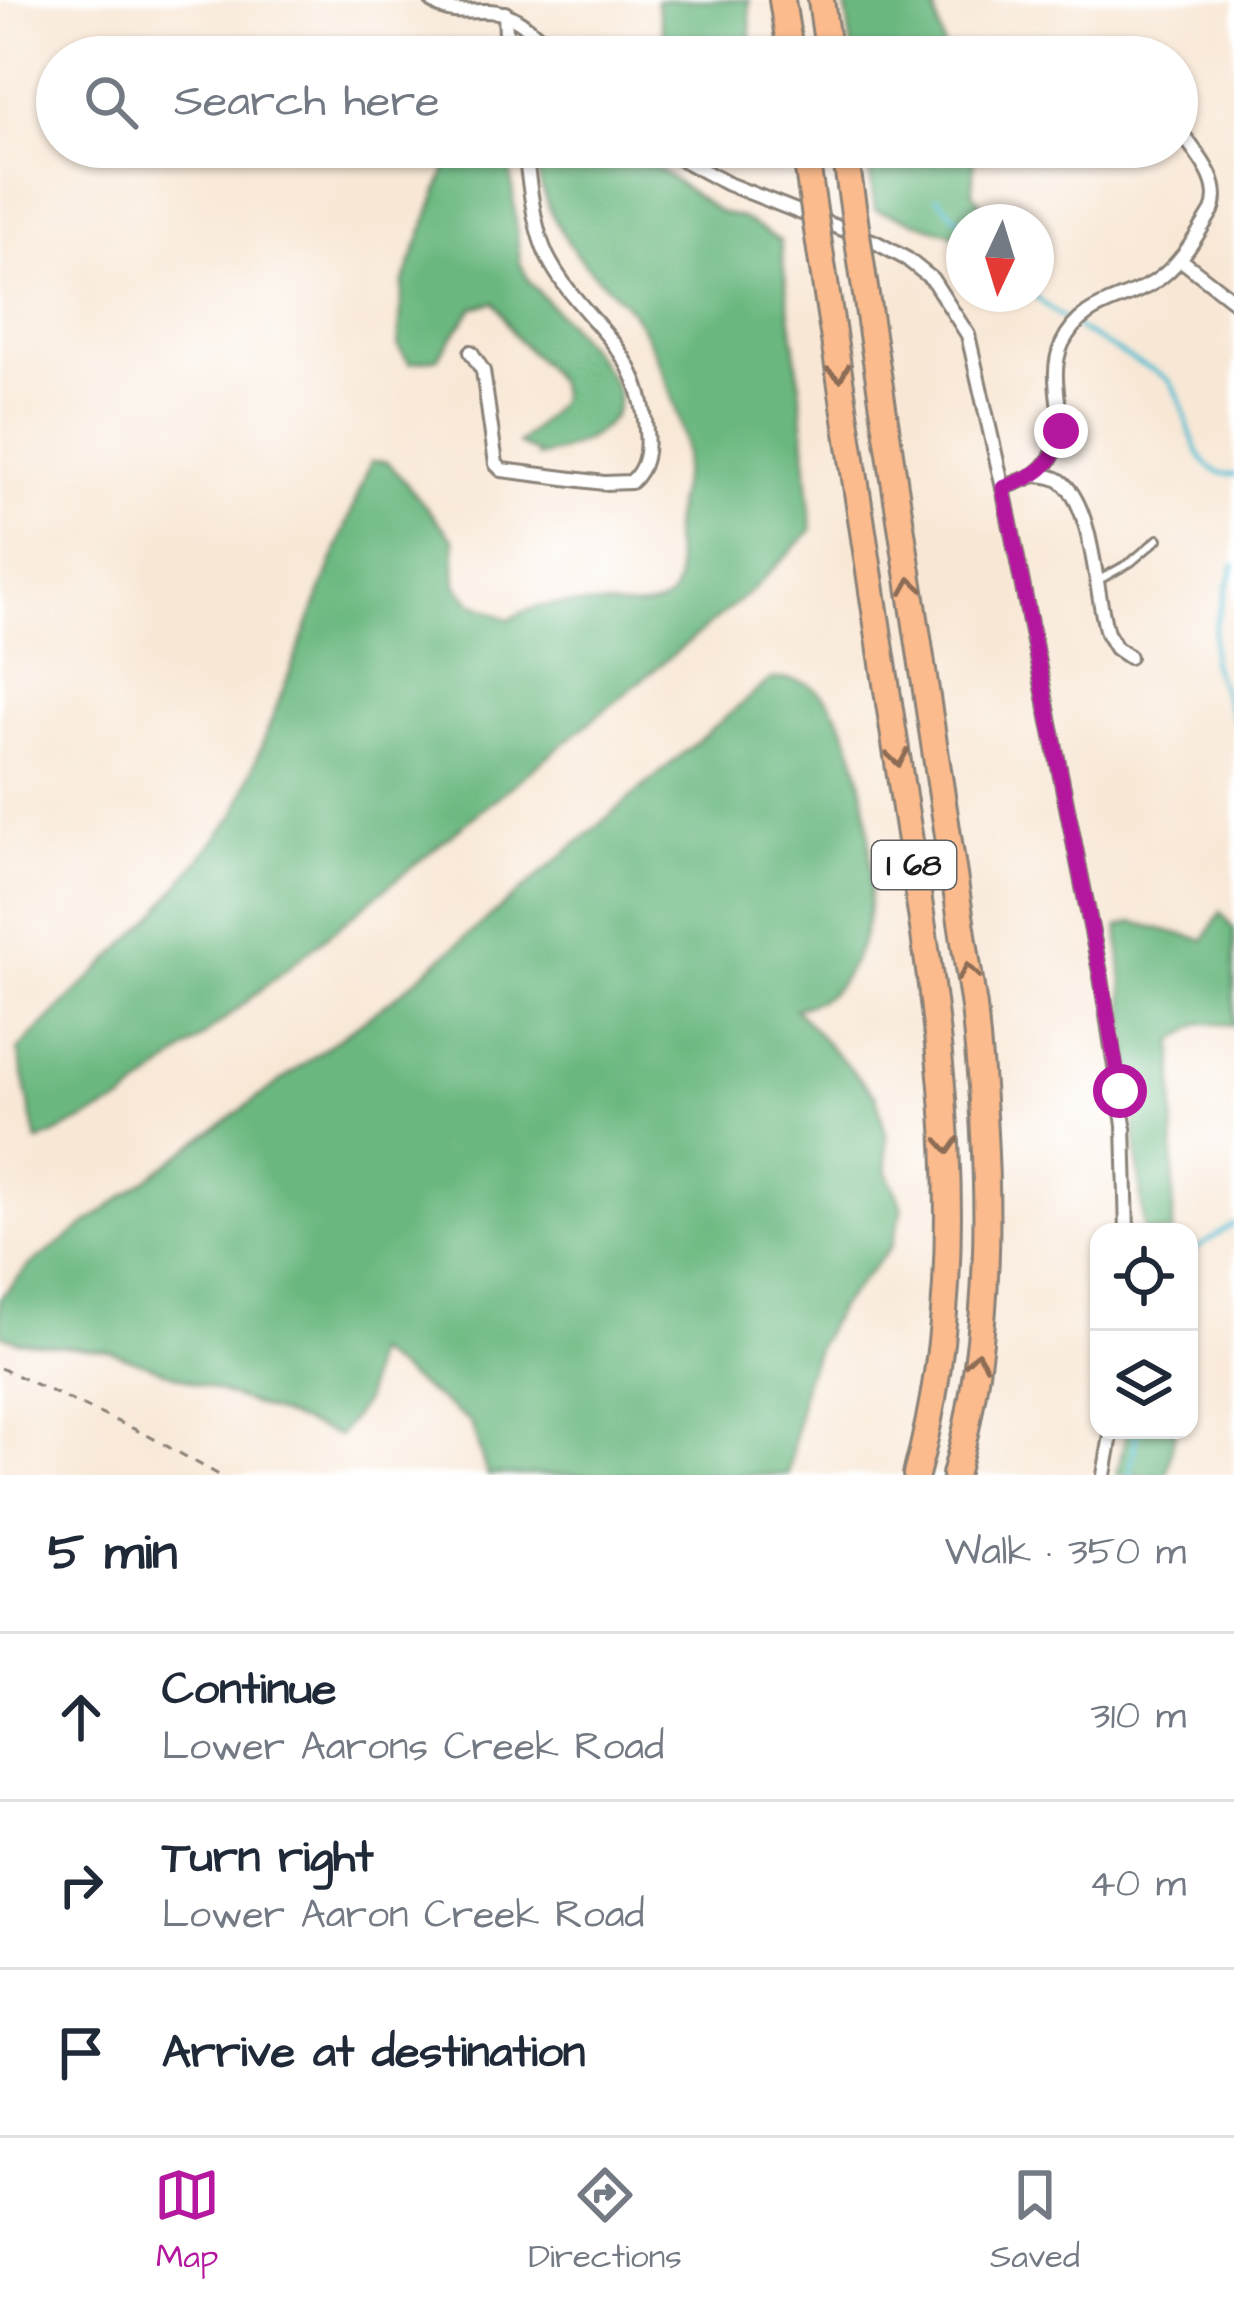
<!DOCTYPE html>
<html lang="en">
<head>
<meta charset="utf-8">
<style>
	:root { --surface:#fff; --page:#f2f2f3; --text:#1f2937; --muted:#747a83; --line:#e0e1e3; --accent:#b5179e }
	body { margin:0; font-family:"Architects Daughter",sans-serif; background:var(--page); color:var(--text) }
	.controls { position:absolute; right:36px; bottom:36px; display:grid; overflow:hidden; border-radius:24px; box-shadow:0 3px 9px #0004 }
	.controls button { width:108px; height:108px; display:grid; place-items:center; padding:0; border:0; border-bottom:3px solid var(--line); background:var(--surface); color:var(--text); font:60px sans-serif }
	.compass { position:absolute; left:946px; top:204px; width:108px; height:108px; border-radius:50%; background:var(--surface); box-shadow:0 3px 9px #0004; rotate:184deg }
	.stop { position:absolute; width:36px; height:36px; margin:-27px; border:9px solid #b5179e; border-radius:50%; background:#fff }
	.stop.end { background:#b5179e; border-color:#fff; box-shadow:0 3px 12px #0008 }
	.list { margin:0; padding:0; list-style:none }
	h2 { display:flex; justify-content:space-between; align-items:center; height:156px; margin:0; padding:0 48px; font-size:51px }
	h2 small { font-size:39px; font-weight:400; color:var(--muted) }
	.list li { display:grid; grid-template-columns:78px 1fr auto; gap:36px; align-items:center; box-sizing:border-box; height:168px; padding:0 48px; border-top:3px solid var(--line) }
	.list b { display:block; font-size:45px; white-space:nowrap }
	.list p { margin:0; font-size:39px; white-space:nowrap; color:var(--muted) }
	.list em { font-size:39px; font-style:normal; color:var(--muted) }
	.icon { flex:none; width:66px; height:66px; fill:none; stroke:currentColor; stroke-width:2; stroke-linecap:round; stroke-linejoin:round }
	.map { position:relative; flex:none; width:1234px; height:1475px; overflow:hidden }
	.search { position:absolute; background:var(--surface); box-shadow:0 3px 9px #0004; left:36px; right:36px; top:36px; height:132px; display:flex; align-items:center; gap:30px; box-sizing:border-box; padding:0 42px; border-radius:66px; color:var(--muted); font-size:45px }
	.sheet { height:660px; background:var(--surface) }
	nav { display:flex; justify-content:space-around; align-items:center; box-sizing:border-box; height:168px; border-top:3px solid var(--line); background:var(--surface); font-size:33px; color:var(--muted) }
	nav a { display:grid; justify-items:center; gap:6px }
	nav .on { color:var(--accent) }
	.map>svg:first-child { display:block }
	.forest { fill:#6bb880; stroke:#446a4e; stroke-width:3 }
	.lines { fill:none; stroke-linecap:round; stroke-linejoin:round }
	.stream { stroke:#54bed1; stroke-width:4.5 }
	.service-casing { stroke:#8a8278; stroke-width:12 }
	.minor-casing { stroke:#8a8278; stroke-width:18 }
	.motorway-casing { stroke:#8a8278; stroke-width:30 }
	.path { stroke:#8a8278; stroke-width:3; stroke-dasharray:9 9; stroke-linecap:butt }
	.service { stroke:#fff; stroke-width:6 }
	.minor { stroke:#fff; stroke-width:12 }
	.motorway { stroke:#fbbb8d; stroke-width:24 }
	.motorway-bridge-casing { stroke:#8a8278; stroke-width:30; stroke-linecap:butt }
	.motorway-bridge { stroke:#fbbb8d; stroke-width:24 }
	.oneway { stroke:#8c6c54 }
	.route { stroke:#b5179e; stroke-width:15 }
	.labels { text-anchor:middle; stroke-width:9; stroke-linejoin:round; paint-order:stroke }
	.shield { fill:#fff; stroke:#606060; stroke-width:3 }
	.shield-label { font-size:30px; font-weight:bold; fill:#1c1c1c }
</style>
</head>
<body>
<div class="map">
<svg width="1234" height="1475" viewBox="0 0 1234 1475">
	<rect width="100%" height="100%" fill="#fff"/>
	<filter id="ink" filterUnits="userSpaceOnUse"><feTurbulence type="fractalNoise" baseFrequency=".00833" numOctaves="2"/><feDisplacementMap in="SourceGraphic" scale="24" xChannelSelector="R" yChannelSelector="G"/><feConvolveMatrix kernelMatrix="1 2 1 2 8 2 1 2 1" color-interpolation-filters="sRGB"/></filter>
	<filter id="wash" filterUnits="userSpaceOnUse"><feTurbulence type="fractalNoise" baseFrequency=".004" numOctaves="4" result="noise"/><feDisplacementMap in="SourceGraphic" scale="48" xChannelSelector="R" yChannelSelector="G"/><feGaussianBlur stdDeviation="2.7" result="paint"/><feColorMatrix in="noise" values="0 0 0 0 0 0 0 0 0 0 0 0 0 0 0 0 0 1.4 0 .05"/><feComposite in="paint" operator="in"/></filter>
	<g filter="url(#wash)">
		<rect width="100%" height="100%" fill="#f8e7d5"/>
		<g class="forest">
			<polygon points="656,0 749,0 752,57 669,57"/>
			<polygon points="845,0 932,0 947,57 853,57"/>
			<path d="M454,147h54l12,116 9,18c20,24 81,84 88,111 10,37 -52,60 -80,65v-4l-19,-9c52,-51 58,-48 2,-102 -11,-10 -16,-28 -26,-40l-21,6 -36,50 -27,5 -12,-16 5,-63z"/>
			<path d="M531,147h97l91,65 23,6 38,23 20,144 12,145 -62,62 -626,509 -87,41 -19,-92 137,-135 80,-100 136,-354 17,1 66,78 2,45 15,17 39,18c44,-36 132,4 159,-22 16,-16 4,-42 4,-62 -1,-33 17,-67 10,-100 -8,-36 -25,-80 -43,-112 -14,-24 -38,-41 -56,-61 -30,-34 -44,-72 -53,-116z"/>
			<polygon points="866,147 970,147 974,164 972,191 995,222 964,222 964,238 875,209"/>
			<path d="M771,679c13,0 25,0 37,5 60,31 71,188 57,246 -4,18 -17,43 -29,58 -11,12 -27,16 -41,21l81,87 10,38 1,38 16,36 -12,39 -53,61 -19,36 -15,39 -16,92h-301l-16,-52 -98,-71 -8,49 -26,35 -229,-85 -92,-10 -18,-7v-36l29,-32 370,-272z"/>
			<polygon points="1221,912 1234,930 1234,1025 1201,1023 1174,1041 1173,1232 1144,1232 1118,927 1133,922 1204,940"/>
			<polygon points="1127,1430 1175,1430 1167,1475 1117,1475"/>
		</g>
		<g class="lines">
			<g class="stream">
				<polyline points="937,197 964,225"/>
				<path d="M1033,294c30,29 67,47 103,68 11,6 25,10 33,19 25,29 15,93 65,94"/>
				<polyline points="1234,565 1215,626 1211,661 1234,720"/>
				<polyline points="1189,1254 1234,1224"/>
				<polyline points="1130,1475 1137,1430"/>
			</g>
		</g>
	</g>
	<g filter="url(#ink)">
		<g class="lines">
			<defs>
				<polyline id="service" points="1099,580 1131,562 1158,539"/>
				<g id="minor">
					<path d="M431,0c20,21 50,5 74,14 20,7 39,29 54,43"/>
					<polyline points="505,13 507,57"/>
					<polyline points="659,147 728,184 875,242 907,259 932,279 968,335 1003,488 1101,977 1124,1125 1127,1232"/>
					<polyline points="1180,259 1234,301"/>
					<path d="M471,352l12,19 13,93 6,6 102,13 27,-1c15,-14 17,-31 15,-51 -6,-90 -64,-106 -99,-175 -15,-32 -17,-74 -23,-109"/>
					<polyline points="1003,488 1035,475"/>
					<path d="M1129,657l-13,-9 -9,-15c-12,-40 -13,-123 -44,-150 -8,-7 -18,-7 -28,-8 50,-40 6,-84 27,-131 20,-42 56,-40 91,-61 27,-17 43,-46 59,-72 12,-29 -15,-56 -31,-79"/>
					<polyline points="1104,1475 1112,1430"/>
				</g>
				<g id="motorway">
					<polyline points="782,0 791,57"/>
					<polyline points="821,0 829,57"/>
					<polyline points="844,147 850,186"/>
					<path d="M821,257c28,177 55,354 81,532 35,228 76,458 14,686"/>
					<path d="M863,275l111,732c16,157 23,314 -19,468"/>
				</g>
			</defs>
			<use href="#service" class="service-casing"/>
			<use href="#minor" class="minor-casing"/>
			<use href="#motorway" class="motorway-casing"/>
			<polyline class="path" points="0,1368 147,1435 219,1475"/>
			<use href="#service" class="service"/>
			<use href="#minor" class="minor"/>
			<use href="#motorway" class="motorway"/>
			<defs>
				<g id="motorway-bridge">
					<polyline points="808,170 821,257"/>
					<polyline points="850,186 863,275"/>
				</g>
			</defs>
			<use href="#motorway-bridge" class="motorway-bridge-casing"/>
			<use href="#motorway-bridge" class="motorway-bridge"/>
		</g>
		<defs><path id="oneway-chevron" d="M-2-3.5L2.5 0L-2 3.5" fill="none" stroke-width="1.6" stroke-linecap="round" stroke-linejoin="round" transform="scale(3)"/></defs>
		<g class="oneway">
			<use href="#oneway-chevron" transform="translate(839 373) rotate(81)"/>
			<use href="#oneway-chevron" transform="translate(911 586) rotate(-99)"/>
			<use href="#oneway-chevron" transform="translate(898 758) rotate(81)"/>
			<use href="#oneway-chevron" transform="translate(968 972) rotate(-98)"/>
			<use href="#oneway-chevron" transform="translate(948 1145) rotate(87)"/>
			<use href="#oneway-chevron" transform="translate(977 1360) rotate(-82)"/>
		</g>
	</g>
	<g class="lines" filter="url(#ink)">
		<path class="route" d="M1061,431c-6,36 -26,45 -58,57l98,489 19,114"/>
	</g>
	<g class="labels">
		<rect class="shield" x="872" y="841" width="84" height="48" rx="9"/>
		<g class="shield-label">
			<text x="914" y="875">I 68</text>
		</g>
	</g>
</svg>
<div class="controls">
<button><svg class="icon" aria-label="locate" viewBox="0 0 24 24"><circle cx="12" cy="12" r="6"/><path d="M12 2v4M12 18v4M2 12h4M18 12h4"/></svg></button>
<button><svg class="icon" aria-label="layers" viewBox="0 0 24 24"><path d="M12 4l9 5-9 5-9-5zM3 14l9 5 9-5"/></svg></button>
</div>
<svg class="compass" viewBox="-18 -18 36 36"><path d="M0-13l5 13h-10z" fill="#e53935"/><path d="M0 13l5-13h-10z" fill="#747a83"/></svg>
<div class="stop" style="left:1120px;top:1091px"></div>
<div class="stop end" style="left:1061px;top:431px"></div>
<div class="search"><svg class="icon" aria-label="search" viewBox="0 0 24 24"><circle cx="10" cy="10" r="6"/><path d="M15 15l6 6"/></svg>Search here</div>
</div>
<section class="sheet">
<h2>5 min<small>Walk · 350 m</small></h2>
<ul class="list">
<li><svg class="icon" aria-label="ahead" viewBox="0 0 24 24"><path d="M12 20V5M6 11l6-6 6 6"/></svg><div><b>Continue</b><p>Lower Aarons Creek Road</p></div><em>310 m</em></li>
<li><svg class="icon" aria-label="right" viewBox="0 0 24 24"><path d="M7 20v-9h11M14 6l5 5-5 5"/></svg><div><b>Turn right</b><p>Lower Aaron Creek Road</p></div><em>40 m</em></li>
<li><svg class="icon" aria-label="arrive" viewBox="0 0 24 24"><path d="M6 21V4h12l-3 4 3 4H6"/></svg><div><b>Arrive at destination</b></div></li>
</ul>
</section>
<nav>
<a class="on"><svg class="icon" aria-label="map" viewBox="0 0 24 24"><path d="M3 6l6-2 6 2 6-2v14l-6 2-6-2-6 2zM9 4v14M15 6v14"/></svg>Map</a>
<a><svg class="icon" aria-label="directions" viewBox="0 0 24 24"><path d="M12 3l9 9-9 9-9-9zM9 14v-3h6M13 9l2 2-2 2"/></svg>Directions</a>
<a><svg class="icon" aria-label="saved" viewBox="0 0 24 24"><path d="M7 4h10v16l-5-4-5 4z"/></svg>Saved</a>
</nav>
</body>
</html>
